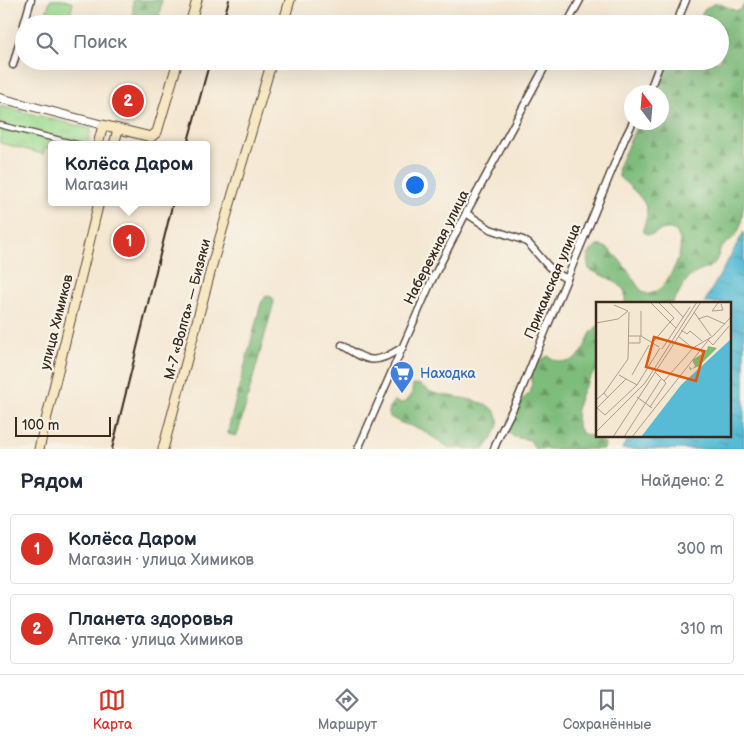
<!DOCTYPE html>
<html lang="ru">
<head>
<meta charset="utf-8">
<style>
	:root { --surface:#fff; --page:#f6f6f7; --text:#1f2937; --muted:#747a83; --line:#e0e1e3; --accent:#d93025 }
	body { margin:0; font-family:"Balsamiq Sans",sans-serif; background:var(--page); color:var(--text) }
	.compass { position:absolute; left:624px; top:85px; width:45px; height:45px; border-radius:50%; background:var(--surface); box-shadow:0 5px 20px #0002; rotate:344deg }
	.scale { position:absolute; left:15px; bottom:12px; width:96px; box-sizing:border-box; padding-left:5px; border:2px solid #3b2a1e; border-top:0; font-size:14px; line-height:18px; white-space:nowrap; color:#3b2a1e; -webkit-text-stroke:4px #f7f3e8; paint-order:stroke }
	.you { position:absolute; left:414px; top:184px; width:18px; height:18px; margin:-12px; border:4px solid #fff; border-radius:50%; background:#1a73e8; box-shadow:0 0 0 8px #1a73e833 }
	.badge { display:grid; place-items:center; width:32px; height:32px; border-radius:50%; background:var(--accent); color:#fff; font-size:16px; font-weight:700 }
	.pin { position:absolute; translate:-50% -50%; border:2px solid #fff; box-shadow:0 1px 5px #0006 }
	.popup { position:absolute; left:48px; top:141px; width:162px; height:65px; box-sizing:border-box; display:grid; place-content:center; border-radius:5px; background:var(--surface); filter:drop-shadow(0 1px 4px #0005); font-size:16px; white-space:nowrap; color:var(--muted) }
	.popup b { font-size:19px; color:var(--text) }
	.popup::after { content:''; position:absolute; left:50%; top:100%; margin-left:-10px; border:10px solid transparent; border-top-color:var(--surface) }
	.list { margin:0; padding:0; list-style:none }
	h2 { display:flex; justify-content:space-between; align-items:center; height:65px; margin:0; padding:0 20px; font-size:21px }
	h2 small { font-size:16px; font-weight:400; color:var(--muted) }
	.list li { display:grid; grid-template-columns:32px 1fr auto; gap:15px; align-items:center; box-sizing:border-box; height:70px; margin:0 10px 10px; padding:0 10px; border:1px solid var(--line); border-radius:5px }
	.list b { display:block; font-size:19px; white-space:nowrap }
	.list p { margin:0; font-size:16px; white-space:nowrap; color:var(--muted) }
	.list em { font-size:16px; font-style:normal; color:var(--muted) }
	.icon { flex:none; width:28px; height:28px; fill:none; stroke:currentColor; stroke-width:2; stroke-linecap:round; stroke-linejoin:round }
	.map { position:relative; flex:none; width:744px; height:449px; overflow:hidden }
	.search { position:absolute; background:var(--surface); box-shadow:0 5px 20px #0002; left:15px; right:15px; top:15px; height:55px; display:flex; align-items:center; gap:12px; box-sizing:border-box; padding:0 18px; border-radius:28px; color:var(--muted); font-size:19px }
	.sheet { height:225px; background:var(--surface) }
	nav { display:flex; justify-content:space-around; align-items:center; box-sizing:border-box; height:70px; border-top:1px solid var(--line); background:var(--surface); font-size:14px; color:var(--muted) }
	nav a { display:grid; justify-items:center; gap:2px }
	nav .on { color:var(--accent) }
	.map>svg:first-child { display:block }
	.grass { fill:#9ddc91; stroke:#6c8358 }
	.forest { fill:url(#forest-firs); stroke:#5c734c }
	.park { fill:url(#park-tufts); stroke:#6c8358 }
	.water { fill:url(#water-ripples); stroke:#49727a }
	.lines { fill:none; stroke-linecap:round; stroke-linejoin:round }
	.pedestrian-casing { stroke:#574639; stroke-width:7 }
	.minor-casing { stroke:#574639; stroke-width:9 }
	.tertiary-casing { stroke:#574639; stroke-width:10 }
	.secondary-casing { stroke:#574639; stroke-width:11 }
	.pedestrian { stroke:#fff; stroke-width:4.5 }
	.minor { stroke:#fff; stroke-width:6 }
	.tertiary { stroke:#fff; stroke-width:8 }
	.secondary { stroke:#f7e8c3; stroke-width:9 }
	.rail { stroke:#3b2a1e; stroke-width:2 }
	.labels { text-anchor:middle; stroke-width:4.5; stroke-linejoin:round; paint-order:stroke }
	.street-label { font-size:14px; fill:#3b2a1e; stroke:#f7f3e8 }
	.shop-label { font-size:14px; fill:#366cbe; stroke:#f7f3e8; text-anchor:start }
	.inset-road { fill:none; stroke:#ab9c8b; stroke-width:1 }
	.view { fill:#df570d; fill-opacity:0.15; stroke:#df570d; stroke-width:2.5 }
	.inset-edge { fill:none; stroke:#3b2a1e; stroke-width:2.5 }
</style>
</head>
<body>
<div class="map">
<svg width="744" height="449" viewBox="0 0 744 449">
	<defs>
		<pattern id="forest-firs" width="22" height="20" patternUnits="userSpaceOnUse" patternTransform="scale(1.25)"><rect width="22" height="20" fill="#7ebc7b"/><path d="M5 1l3.5 6h-7zM16 11l3.5 6h-7z" fill="#689964"/></pattern>
		<pattern id="park-tufts" width="24" height="20" patternUnits="userSpaceOnUse" patternTransform="scale(1.25)"><rect width="24" height="20" fill="#9ddc91"/><path d="M3 7l-1-3M5 7V3M7 7l1-3M15 17l-1-3M17 17v-4M19 17l1-3" fill="none" stroke="#88bd7d"/></pattern>
		<pattern id="water-ripples" width="26" height="14" patternUnits="userSpaceOnUse" patternTransform="scale(1.25)"><rect width="26" height="14" fill="#57bbd5"/><path d="M2 4q2-2 4 0t4 0M15 11q2-2 4 0t4 0" fill="none" stroke="#4998ac"/></pattern>
	</defs>
	<rect width="100%" height="100%" fill="#f7f3e8"/>
	<filter id="ink" filterUnits="userSpaceOnUse"><feTurbulence type="fractalNoise" baseFrequency=".02" numOctaves="2"/><feDisplacementMap in="SourceGraphic" scale="10" xChannelSelector="R" yChannelSelector="G"/><feConvolveMatrix kernelMatrix="1 2 1 2 8 2 1 2 1" color-interpolation-filters="sRGB"/></filter>
	<filter id="wash" filterUnits="userSpaceOnUse"><feTurbulence type="fractalNoise" baseFrequency=".0096" numOctaves="4" result="noise"/><feDisplacementMap in="SourceGraphic" scale="20" xChannelSelector="R" yChannelSelector="G"/><feGaussianBlur stdDeviation="1.12" result="paint"/><feColorMatrix in="noise" values="0 0 0 0 0 0 0 0 0 0 0 0 0 0 0 0 0 1.4 0 .05"/><feComposite in="paint" operator="in"/></filter>
	<g filter="url(#wash)">
		<rect width="100%" height="100%" fill="#f5e8d3"/>
		<polygon class="grass" points="50,0 63,0 73,3 68,24 43,24"/>
		<g class="forest">
			<polygon points="133,0 162,0 158,24 131,24 133,17"/>
			<path d="M718,3l18,8 4,-1 4,-6v197l-3,23 -3,8 -5,6 -13,11c-5,26 -20,16 -33,31 -6,7 -9,16 -15,23h-47v-11c-8,-14 -23,-15 -36,-23 -1,-5 -3,-10 0,-15 16,-29 44,28 52,36 2,1 4,3 6,4 17,1 36,-38 33,-52 0,-4 -3,-8 -4,-11 -17,-8 -22,10 -32,1 -2,-8 4,-12 3,-20 0,-12 -19,-27 -28,-35l-1,-10 20,-44 24,-1v-30h-11l13,-26 5,-5h51l2,-8 -2,-29h-20c0,-13 6,-18 18,-21z"/>
			<polygon points="266,296 269,296 273,298 274,302 238,433 236,436 228,434 229,426 261,303"/>
			<path d="M598,326v43c-13,11 -29,45 -18,61 4,7 14,5 21,8l4,7 -1,4h-69l-5,-9 -16,-3 -6,-5c-2,-16 10,-29 22,-39 5,-19 -5,-25 18,-37 13,8 26,9 35,-6 5,-9 5,-17 15,-24z"/>
			<path d="M417,384c6,2 9,5 14,8 15,6 62,5 67,25 3,11 -8,23 -13,32l-35,-1 -30,-19 -19,-6 -11,-6 -2,-7 6,-10 4,3c12,1 14,-9 15,-18z"/>
		</g>
		<polygon class="park" points="0,106 91,129 87,145 52,145 51,149 45,148 43,154 0,143"/>
		<polygon class="water" points="744,232 744,449 622,449 629,435 730,435 730,303 704,303"/>
	</g>
	<g filter="url(#ink)">
		<g class="lines">
			<defs>
				<polyline id="pedestrian" points="0,125 80,145"/>
				<g id="minor">
					<polyline points="24,24 31,0"/>
					<polyline points="567,24 580,0"/>
					<polyline points="676,24 686,0"/>
					<polyline points="13,65 24,26"/>
					<polyline points="649,92 661,61"/>
					<polyline points="466,213 490,229 523,240 529,244 548,266 556,273 567,279"/>
					<path d="M342,345c28,18 32,20 61,2"/>
					<polyline points="358,449 431,282 466,213 548,61"/>
					<path d="M494,449c7,-20 19,-38 27,-58 34,-85 70,-169 104,-253l8,-16"/>
				</g>
				<polyline id="tertiary" points="0,98 103,125"/>
				<g id="secondary">
					<polyline points="190,24 197,0"/>
					<polyline points="283,24 290,0"/>
					<polyline points="151,137 157,132 178,61"/>
					<polyline points="98,145 103,125 151,137"/>
					<polyline points="114,145 118,129"/>
					<polyline points="39,449 99,202"/>
					<polyline points="163,449 214,258 272,61"/>
				</g>
			</defs>
			<use href="#pedestrian" class="pedestrian-casing"/>
			<use href="#minor" class="minor-casing"/>
			<use href="#tertiary" class="tertiary-casing"/>
			<use href="#secondary" class="secondary-casing"/>
			<use href="#pedestrian" class="pedestrian"/>
			<use href="#minor" class="minor"/>
			<use href="#tertiary" class="tertiary"/>
			<use href="#secondary" class="secondary"/>
			<g class="rail">
				<polyline points="222,24 229,0"/>
				<polyline points="187,145 210,61"/>
				<polyline points="112,449 173,202"/>
			</g>
		</g>
	</g>
	<defs>
		<symbol id="supermarket-pin" viewBox="-11 -11 22 30"><path d="M0 17L-7.5 6A9.5 9.5 0 1 1 7.5 6Z" fill="#3f7fe0" stroke="#f7f3e8"/><path d="M-6-5.5h2.5l.6 2H6L4.5 2H-2.5L-4.4-4H-6ZM-1.5 3.2a1.3 1.3 0 1 0 .1 0ZM3 3.2a1.3 1.3 0 1 0 .1 0Z" fill="#fff"/></symbol>
	</defs>
	<g fill-rule="evenodd">
		<use href="#supermarket-pin" x="388" y="359" width="28" height="38"/>
	</g>
	<g class="labels">
		<g class="street-label">
			<text transform="translate(436 247) rotate(-63)" y="5">Набережная улица</text>
			<text transform="translate(552 281) rotate(-67)" y="5">Прикамская улица</text>
			<text transform="translate(187 309) rotate(-75)" y="5">М-7 «Волга» — Бизяки</text>
			<text transform="translate(56 322) rotate(-76)" y="5">улица Химиков</text>
		</g>
		<g class="shop-label">
			<text x="420" y="378">Находка</text>
		</g>
	</g>
	<g transform="translate(596 302)">
		<rect width="135" height="135" fill="#f5e8d3"/>
		<path d="M112,44l9,2 -18,18 -9,4 -1,-4 3,3 3,-3 -3,-6 10,-6 -1,-3 6,-1z" fill="#7ebc7b"/>
		<path d="M135,37v98h-90l40,-52z" fill="#57bbd5"/>
		<path class="inset-road" d="M54,0l26,26M62,0l16,16 -4,4M73,0l14,15M122,1l-6,8 11,-1 -2,-6M18,3l14,6M98,10l17,24M102,17l9,-3 18,8M0,21l22,-4 10,-8M85,28l6,4 3,-3 12,10M33,34h12l18,11M45,34v-25M82,34l12,10M112,38l5,5 16,-19M58,39l16,-19M33,41h11v-7M66,47l28,-42M36,73l17,-30M68,79l29,-33 20,-12 18,-19M41,83l23,-37M8,91l24,-34 1,-47M41,95l15,11M0,98l8,-7 4,5M0,105l9,8 32,-30 -18,-10M54,105l16,-24 -11,-11M1,106l29,-29M0,130l49,-49 52,-81M17,135l88,-135M28,135l37,-58M36,135l78,-99"/>
		<path class="view" d="M58,35l50,14 -8,30 -50,-14z"/>
		<rect width="135" height="135" class="inset-edge"/>
	</g>
</svg>
<svg class="compass" viewBox="-18 -18 36 36"><path d="M0-13l5 13h-10z" fill="#e53935"/><path d="M0 13l5-13h-10z" fill="#747a83"/></svg>
<div class="scale">100 m</div>
<div class="you"></div>
<div class="pin badge" style="left:129px;top:241px">1</div>
<div class="popup"><b>Колёса Даром</b>Магазин</div>
<div class="pin badge" style="left:128px;top:101px">2</div>
<div class="search"><svg class="icon" aria-label="search" viewBox="0 0 24 24"><circle cx="10" cy="10" r="6"/><path d="M15 15l6 6"/></svg>Поиск</div>
</div>
<section class="sheet">
<h2>Рядом<small>Найдено: 2</small></h2>
<ul class="list">
<li><span class="badge">1</span><div><b>Колёса Даром</b><p>Магазин · улица Химиков</p></div><em>300 m</em></li>
<li><span class="badge">2</span><div><b>Планета здоровья</b><p>Аптека · улица Химиков</p></div><em>310 m</em></li>
</ul>
</section>
<nav>
<a class="on"><svg class="icon" aria-label="map" viewBox="0 0 24 24"><path d="M3 6l6-2 6 2 6-2v14l-6 2-6-2-6 2zM9 4v14M15 6v14"/></svg>Карта</a>
<a><svg class="icon" aria-label="directions" viewBox="0 0 24 24"><path d="M12 3l9 9-9 9-9-9zM9 14v-3h6M13 9l2 2-2 2"/></svg>Маршрут</a>
<a><svg class="icon" aria-label="saved" viewBox="0 0 24 24"><path d="M7 4h10v16l-5-4-5 4z"/></svg>Сохранённые</a>
</nav>
</body>
</html>
